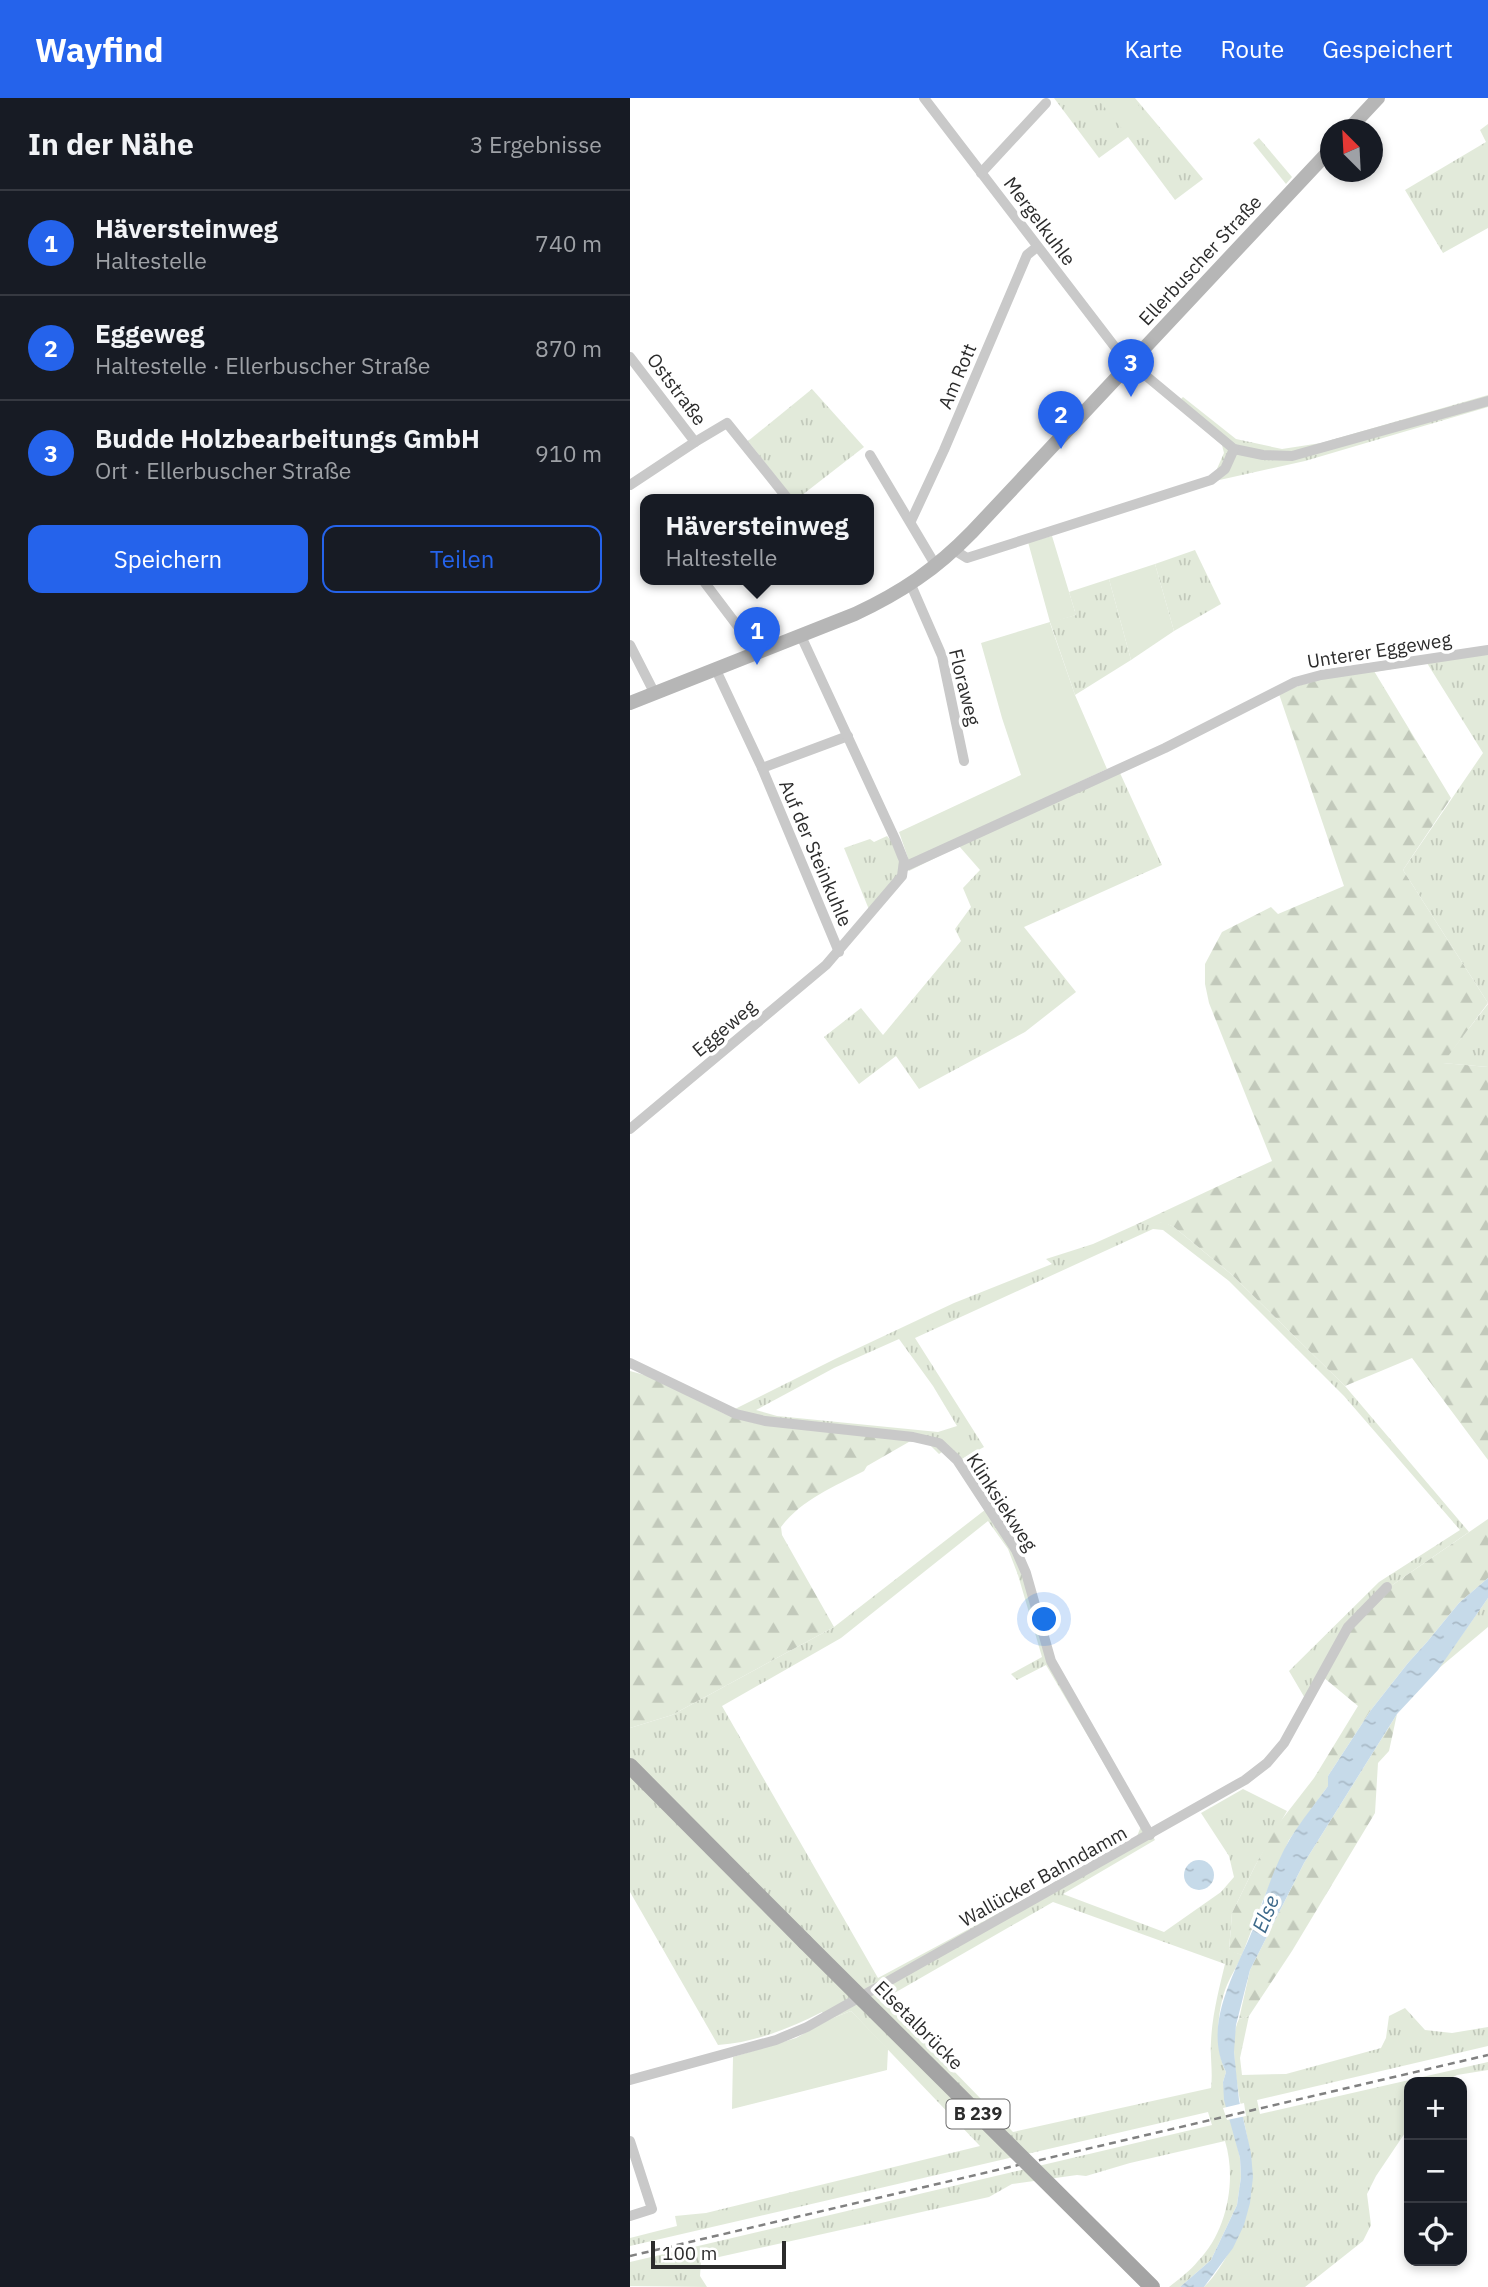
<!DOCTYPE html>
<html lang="de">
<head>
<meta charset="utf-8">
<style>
	:root { --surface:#171b24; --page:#242831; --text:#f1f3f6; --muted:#9ea1a6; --line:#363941; --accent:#2563eb }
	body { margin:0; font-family:"IBM Plex Sans",sans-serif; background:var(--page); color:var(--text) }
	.controls { position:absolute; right:21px; bottom:21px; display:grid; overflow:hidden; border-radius:14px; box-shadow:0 4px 10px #0003 }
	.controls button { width:63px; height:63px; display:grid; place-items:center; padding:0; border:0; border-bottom:2px solid var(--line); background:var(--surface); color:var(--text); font:35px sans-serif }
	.compass { position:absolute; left:690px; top:21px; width:63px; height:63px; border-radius:50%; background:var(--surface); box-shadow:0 4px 10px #0003; rotate:336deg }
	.scale { position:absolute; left:21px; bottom:18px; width:135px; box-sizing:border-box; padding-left:7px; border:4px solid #2c2c2c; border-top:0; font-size:19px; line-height:24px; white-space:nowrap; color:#2c2c2c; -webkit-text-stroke:5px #fff; paint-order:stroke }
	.you { position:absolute; left:415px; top:1522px; width:24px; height:24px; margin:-18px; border:5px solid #fff; border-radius:50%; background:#1a73e8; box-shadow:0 0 0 10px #1a73e833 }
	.badge { display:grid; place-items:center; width:46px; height:46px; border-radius:50%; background:var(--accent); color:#fff; font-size:23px; font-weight:700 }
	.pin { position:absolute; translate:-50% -58px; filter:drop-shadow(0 2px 4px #0008) }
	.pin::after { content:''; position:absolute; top:37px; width:24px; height:21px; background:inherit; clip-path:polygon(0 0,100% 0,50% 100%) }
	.popup { position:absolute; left:10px; top:396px; width:234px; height:91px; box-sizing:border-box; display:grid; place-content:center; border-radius:14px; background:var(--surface); filter:drop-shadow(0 2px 5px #0005); font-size:23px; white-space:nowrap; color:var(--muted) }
	.popup b { font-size:26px; color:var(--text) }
	.popup::after { content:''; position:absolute; left:50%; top:100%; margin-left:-14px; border:14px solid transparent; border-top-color:var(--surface) }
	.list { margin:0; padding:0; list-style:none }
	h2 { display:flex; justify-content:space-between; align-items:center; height:91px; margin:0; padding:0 28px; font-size:30px }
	h2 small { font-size:23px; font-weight:400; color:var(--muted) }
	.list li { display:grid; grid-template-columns:46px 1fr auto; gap:21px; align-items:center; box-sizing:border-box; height:105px; padding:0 28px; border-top:2px solid var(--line) }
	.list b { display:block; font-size:26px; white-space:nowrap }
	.list p { margin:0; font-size:23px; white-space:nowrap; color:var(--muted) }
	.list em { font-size:23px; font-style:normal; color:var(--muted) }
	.actions { display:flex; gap:14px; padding:21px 28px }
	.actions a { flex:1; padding:16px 0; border:2px solid var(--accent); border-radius:14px; text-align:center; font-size:24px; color:var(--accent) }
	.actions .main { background:var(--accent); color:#fff }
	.icon { flex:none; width:38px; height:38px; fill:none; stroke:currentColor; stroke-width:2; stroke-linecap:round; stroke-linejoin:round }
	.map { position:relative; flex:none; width:858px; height:2189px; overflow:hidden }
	header { display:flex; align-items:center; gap:42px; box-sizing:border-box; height:98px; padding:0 35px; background:var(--accent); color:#fff }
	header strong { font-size:33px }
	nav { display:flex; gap:38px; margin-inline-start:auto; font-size:24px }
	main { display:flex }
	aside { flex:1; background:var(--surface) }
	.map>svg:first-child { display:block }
	.grass { fill:url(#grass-tufts); fill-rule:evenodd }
	.forest { fill:url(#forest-firs) }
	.garden { fill:#e2eada }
	.water { fill:url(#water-ripples) }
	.pier { fill:#fff }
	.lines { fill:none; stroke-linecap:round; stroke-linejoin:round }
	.street { stroke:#c9c9c9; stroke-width:10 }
	.secondary { stroke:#b6b6b6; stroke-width:14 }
	.primary { stroke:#a4a4a4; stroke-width:16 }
	.rail { stroke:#818181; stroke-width:2.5; stroke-dasharray:7 5; stroke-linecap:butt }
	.primary-bridge { stroke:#a4a4a4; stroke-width:16 }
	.labels { text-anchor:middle; stroke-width:7; stroke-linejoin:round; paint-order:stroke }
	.shield { fill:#fff; stroke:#6b6b6b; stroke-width:2 }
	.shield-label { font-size:18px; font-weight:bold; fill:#2c2c2c }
	.street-label { font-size:19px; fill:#2c2c2c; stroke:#fff }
	.water-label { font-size:21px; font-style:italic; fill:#3e6a8b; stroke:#fff }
</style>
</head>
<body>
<header>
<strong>Wayfind</strong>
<nav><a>Karte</a><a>Route</a><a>Gespeichert</a></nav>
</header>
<main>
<aside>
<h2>In der Nähe<small>3 Ergebnisse</small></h2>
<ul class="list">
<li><span class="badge">1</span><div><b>Häversteinweg</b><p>Haltestelle</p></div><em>740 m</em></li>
<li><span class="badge">2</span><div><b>Eggeweg</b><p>Haltestelle · Ellerbuscher Straße</p></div><em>870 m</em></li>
<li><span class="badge">3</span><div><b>Budde Holzbearbeitungs GmbH</b><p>Ort · Ellerbuscher Straße</p></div><em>910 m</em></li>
</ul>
<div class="actions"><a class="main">Speichern</a><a>Teilen</a></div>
</aside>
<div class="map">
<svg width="858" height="2189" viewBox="0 0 858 2189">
	<defs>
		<pattern id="grass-tufts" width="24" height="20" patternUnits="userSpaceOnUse" patternTransform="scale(1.75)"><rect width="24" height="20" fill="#e2eada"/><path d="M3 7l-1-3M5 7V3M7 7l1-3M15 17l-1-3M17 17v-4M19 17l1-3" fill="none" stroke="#c2c9bb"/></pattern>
		<pattern id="forest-firs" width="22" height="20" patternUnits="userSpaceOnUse" patternTransform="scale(1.75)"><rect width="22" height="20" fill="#e2eada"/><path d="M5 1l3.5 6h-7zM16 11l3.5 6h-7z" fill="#c2c9bb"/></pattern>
		<pattern id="water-ripples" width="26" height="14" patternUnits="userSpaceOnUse" patternTransform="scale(1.75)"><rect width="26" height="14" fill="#c6dae9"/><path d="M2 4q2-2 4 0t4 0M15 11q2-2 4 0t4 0" fill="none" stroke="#aabbc8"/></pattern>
	</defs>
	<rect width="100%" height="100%" fill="#fff"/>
	<g class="grass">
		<polygon points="424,0 505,0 573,81 545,102 498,39 469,60"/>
		<polygon points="858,26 858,130 813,155 775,92 856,44 850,32"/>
		<polygon points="629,40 662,79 656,86 623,45"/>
		<polygon points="182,291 234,349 167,401 163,401 118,343"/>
		<polygon points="858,297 858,309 675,363 585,383 586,373 594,355 592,347 545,307 553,299 606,341 652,351 691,345"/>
		<polygon points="565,452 591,506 544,533 525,466"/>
		<polygon points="479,481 501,562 445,597 420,524 446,517 439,494"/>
		<polygon points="858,548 858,905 773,772 853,655 797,565 667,587 490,675 532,767 394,829 446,894 395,934 289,991 266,958 229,986 194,939 231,910 253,937 331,843 325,831 341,809 333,790 350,772 329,748 279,773 278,760 533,647 649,588"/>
		<path d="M257,738c11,11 12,22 13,36l-30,40 -26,-64 26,-9 4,3z"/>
		<polygon points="858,906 858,969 812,965"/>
		<path d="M522,1123l14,2 8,4 57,47 114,112 124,146 -81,56 -82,112 -17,-29 90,-89 81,-52 -116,-134 -115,-115 -66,-51 -10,-1 -238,109 69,109 -24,13 -12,-12 -9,6 -10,-10 -204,-30 110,-55 119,-56 98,-39 -6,-5 47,-15 40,-18zM269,1241l34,47 24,40 -19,6 -161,-16 -21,-6 78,-42z"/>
		<path d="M360,1408l28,43 35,112 102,179 -92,54 101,38 57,-40 13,-15 -5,-21 -28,-43 42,-24 44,22 -32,55 -23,47 -3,37 13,5c-4,10 -11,20 -15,30 -10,24 -13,63 -1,87l-3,10 17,76 1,19 -4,28 -26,55 -31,27h-11c10,-8 21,-16 29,-26 29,-29 39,-81 27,-120l-95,22 -44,13 -9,-1 -65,9 -23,13 -288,64 -1,15 7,11 -77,-1v-24l582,-137 -4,-13 -578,134v-8l47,-12 -2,-10 31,-3 274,-67 -129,-135 -21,8 -8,-7c-33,17 -67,30 -104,33l-88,-153v-164l42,-13 162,-88zM358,1423l20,28 10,26 24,82 -31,17 6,6 29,-15 95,161 -5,13 -258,139 -156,-272 119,-68zM423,1804l172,62c-6,25 -13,52 -14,78 -1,16 2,30 0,46l-198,44 -129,-133z"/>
		<polygon points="858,1500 858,1529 808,1571"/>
		<path d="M775,1910l20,22 27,3 36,-6v19l-231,54 3,14 228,-52v8l-31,5 -14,7h-34v45l-33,49 -9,18 4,31 -8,16 -58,46h-101c12,-12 20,-26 28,-40 38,-69 10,-109 3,-180 -1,-15 -3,-34 4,-48l10,-3 -9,42 2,17 44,-1 95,-26 5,-10 3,-22z"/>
	</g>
	<g class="forest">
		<path d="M744,573l77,127 -48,72 85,133 -45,60 45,4v393l-76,-102 -67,28 -114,-112 -57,-47c-15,-7 -26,-5 -41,-1l139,-65 -63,-158 -4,-19v-20l17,-32 49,-25 7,7 66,-28 -65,-192c30,-15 62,-18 95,-23z"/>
		<path d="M0,1273l18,5 77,38 189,25 -47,27 -3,5c-29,15 -63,29 -83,56l1,8 52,92 -162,88 -42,13z"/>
		<polygon points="858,1421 858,1480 829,1505 797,1544 778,1565 741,1612 698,1678 698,1688 659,1742 633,1802 612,1857 599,1853 602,1815 625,1768 646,1729 684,1680 728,1608 693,1579 722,1529 758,1490"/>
		<polygon points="767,1616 759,1653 748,1665 745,1715 662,1853 619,1918 609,1921 620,1872 674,1765"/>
	</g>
	<g class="garden">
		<polygon points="467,0 502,0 520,21 497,37"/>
		<polygon points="422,438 446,517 420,525 445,597 477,671 283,761 278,760 269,734 391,677 372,620 351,545 420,524 398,444"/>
		<polygon points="525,466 544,533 501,562 479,481"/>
		<polygon points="221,1913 258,1951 257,1972 102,2011 103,1959 166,1940 200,1921"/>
	</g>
	<g class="water">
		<path d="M858,1480v20l-50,72 -41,44 -93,149 -54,107 -14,55 -2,27 5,48 12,53 2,24 -3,26 -6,22 -11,23 -29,39h-24l31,-27 26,-55 4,-28 -1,-19 -16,-58 -1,-18 3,-10c-25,-49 12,-103 29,-148 10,-28 20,-60 35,-85 11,-18 25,-35 38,-53v-10l43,-66 37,-47 19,-21 32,-39z"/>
		<circle cx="569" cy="1777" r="15"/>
	</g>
	<polygon class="pier" points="614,2005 616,2018 597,2022 593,2010"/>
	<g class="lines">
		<g class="street">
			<polyline points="294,0 491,257 604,351 633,357 662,358 858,303"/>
			<polyline points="351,75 416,5"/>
			<polyline points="0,259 65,344 97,325 158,401"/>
			<polyline points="240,357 306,468"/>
			<polyline points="0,387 65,344"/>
			<polyline points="281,423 314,352 397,157 407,149"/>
			<polyline points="324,452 337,460 581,382 595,371 604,351"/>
			<polyline points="72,481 128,555"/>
			<polyline points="281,487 312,558 334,663"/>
			<polyline points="0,547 25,596"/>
			<polyline points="86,572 132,670 209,854"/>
			<polyline points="132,670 218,638"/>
			<polyline points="274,769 535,650 665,584 691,577 858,552"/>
			<polyline points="0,1031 196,867 272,778 274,763 266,743 171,538"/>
			<polyline points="0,1265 106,1316 135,1323 283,1339 309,1345 327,1362 386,1452 396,1475 421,1563 520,1737"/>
			<polyline points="0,1982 146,1942 177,1929 615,1682 637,1665 654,1645 718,1529 757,1489"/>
			<polyline points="0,2043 22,2111 0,2118"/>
		</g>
		<g class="secondary">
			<polyline points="718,32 748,0"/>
			<path d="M0,605l225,-89c47,-22 81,-45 117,-82l359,-383"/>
		</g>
		<polyline class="primary" points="0,1668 175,1844"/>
		<polyline class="rail" points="0,2158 858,1957"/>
		<polyline class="primary-bridge" points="175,1844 522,2189"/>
	</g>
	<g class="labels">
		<rect class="shield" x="316.5" y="2001.5" width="63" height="29" rx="5"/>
		<g class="shield-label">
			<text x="348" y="2022">B 239</text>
		</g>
		<g class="street-label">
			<text transform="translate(410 123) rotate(53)" y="7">Mergelkuhle</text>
			<text transform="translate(570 162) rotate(-47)" y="7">Ellerbuscher Straße</text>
			<text transform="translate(327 278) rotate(-67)" y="7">Am Rott</text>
			<text transform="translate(47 291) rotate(53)" y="7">Oststraße</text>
			<text transform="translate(749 552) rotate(-9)" y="7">Unterer Eggeweg</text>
			<text transform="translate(335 589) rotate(76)" y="7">Floraweg</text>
			<text transform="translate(186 755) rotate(67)" y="7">Auf der Steinkuhle</text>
			<text transform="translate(94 930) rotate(-40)" y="7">Eggeweg</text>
			<text transform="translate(372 1404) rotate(57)" y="7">Klinksiekweg</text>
			<text transform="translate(413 1778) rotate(-29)" y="7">Wallücker Bahndamm</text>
			<text transform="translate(289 1927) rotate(45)" y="7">Elsetalbrücke</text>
		</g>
		<g class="water-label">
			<text transform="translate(636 1816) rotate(-68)" y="7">Else</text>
		</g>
	</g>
</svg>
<div class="controls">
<button>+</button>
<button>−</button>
<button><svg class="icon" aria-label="locate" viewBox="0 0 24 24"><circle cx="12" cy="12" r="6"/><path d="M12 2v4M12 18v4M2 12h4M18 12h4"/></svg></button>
</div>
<svg class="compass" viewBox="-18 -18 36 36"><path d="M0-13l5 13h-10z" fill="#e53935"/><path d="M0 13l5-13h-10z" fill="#9ea1a6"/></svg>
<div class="scale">100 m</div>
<div class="you"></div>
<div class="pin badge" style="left:127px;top:567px">1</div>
<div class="popup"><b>Häversteinweg</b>Haltestelle</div>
<div class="pin badge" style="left:431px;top:351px">2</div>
<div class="pin badge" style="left:501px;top:299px">3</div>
</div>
</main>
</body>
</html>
